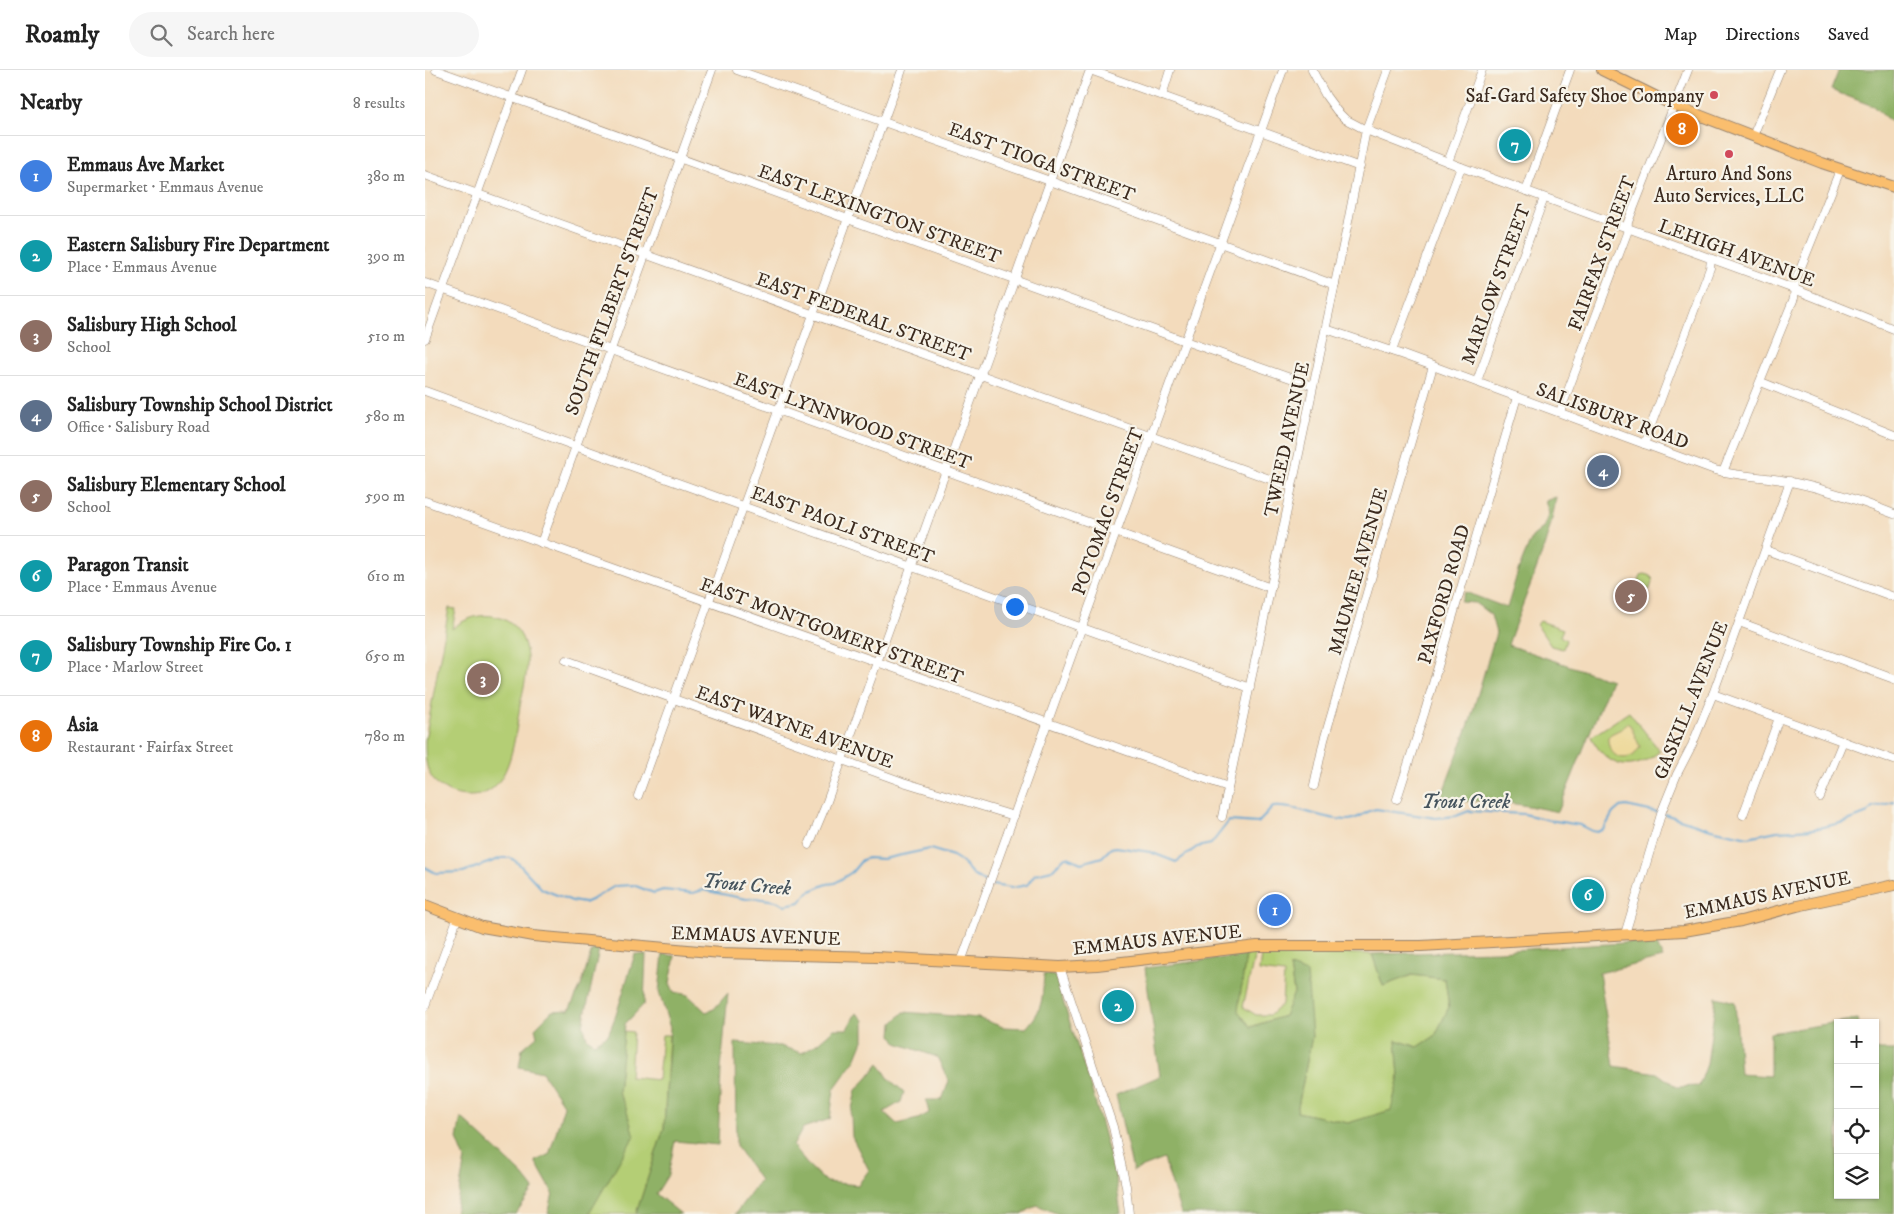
<!DOCTYPE html>
<html lang="en">
<head>
<meta charset="utf-8">
<style>
	:root { --surface:#fff; --page:#f6f6f6; --text:#222; --muted:#767676; --line:#e0e0e0; --accent:#111827 }
	body { margin:0; font-family:"IM FELL DW Pica",serif; background:var(--page); color:var(--text) }
	.controls { position:absolute; right:15px; bottom:15px; display:grid; overflow:hidden; border-radius:0px; box-shadow:0 1px 4px #0004 }
	.controls button { width:45px; height:45px; display:grid; place-items:center; padding:0; border:0; border-bottom:1px solid var(--line); background:var(--surface); color:var(--text); font:25px sans-serif }
	.you { position:absolute; left:589px; top:536px; width:18px; height:18px; margin:-12px; border:4px solid #fff; border-radius:50%; background:#1a73e8; box-shadow:0 0 0 8px #1a73e833 }
	.badge { display:grid; place-items:center; width:32px; height:32px; border-radius:50%; background:var(--accent); color:#fff; font-size:16px; font-weight:700 }
	.pin { position:absolute; translate:-50% -50%; border:2px solid #fff; box-shadow:0 1px 5px #0006 }
	.list { margin:0; padding:0; list-style:none }
	h2 { display:flex; justify-content:space-between; align-items:center; height:65px; margin:0; padding:0 20px; font-size:21px }
	h2 small { font-size:16px; font-weight:400; color:var(--muted) }
	.list li { display:grid; grid-template-columns:32px 1fr auto; gap:15px; align-items:center; box-sizing:border-box; height:80px; padding:0 20px; border-top:1px solid var(--line) }
	.list b { display:block; font-size:19px; white-space:nowrap }
	.list p { margin:0; font-size:16px; white-space:nowrap; color:var(--muted) }
	.list em { font-size:16px; font-style:normal; color:var(--muted) }
	.icon { flex:none; width:28px; height:28px; fill:none; stroke:currentColor; stroke-width:2; stroke-linecap:round; stroke-linejoin:round }
	.map { position:relative; flex:none; width:1469px; height:1144px; overflow:hidden }
	header { display:flex; align-items:center; gap:30px; box-sizing:border-box; height:70px; padding:0 25px; background:var(--surface); border-bottom:1px solid var(--line) }
	header strong { font-size:24px }
	nav { display:flex; gap:28px; margin-inline-start:auto; font-size:18px }
	.search { width:350px; height:45px; background:var(--page); display:flex; align-items:center; gap:12px; box-sizing:border-box; padding:0 18px; border-radius:28px; color:var(--muted); font-size:19px }
	main { display:flex }
	aside { flex:1; background:var(--surface) }
	.map>svg:first-child { display:block }
	.green { fill:#b4ce74; stroke:#787c49 }
	.forest { fill:#8fb166; stroke:#656e42 }
	.sand { fill:#eeda9e; stroke:#94825e }
	.lines { fill:none; stroke-linecap:round; stroke-linejoin:round }
	.stream { stroke:#5aa2d1; stroke-width:2 }
	.minor-casing { stroke:#97826d; stroke-width:9 }
	.major-casing { stroke:#97826d; stroke-width:12 }
	.minor { stroke:#fff; stroke-width:8 }
	.major { stroke:#fabe6e; stroke-width:10 }
	.poi-dot { fill:#d1495b; stroke:#f7f3e8; stroke-width:2 }
	.labels { text-anchor:middle; stroke-width:4.5; stroke-linejoin:round; paint-order:stroke }
	.poi-label { font-size:19px; fill:#3b2a1e; stroke:#f7f3e8; text-anchor:end }
	.street-label { font-size:19px; fill:#3b2a1e; stroke:#f7f3e8 }
	.water-label { font-size:20px; font-style:italic; fill:#46545d; stroke:#f7f3e8 }
</style>
</head>
<body>
<header>
<strong>Roamly</strong>
<div class="search"><svg class="icon" aria-label="search" viewBox="0 0 24 24"><circle cx="10" cy="10" r="6"/><path d="M15 15l6 6"/></svg>Search here</div>
<nav><a>Map</a><a>Directions</a><a>Saved</a></nav>
</header>
<main>
<aside>
<h2>Nearby<small>8 results</small></h2>
<ul class="list">
<li><span class="badge" style="background:#3f7fe0">1</span><div><b>Emmaus Ave Market</b><p>Supermarket · Emmaus Avenue</p></div><em>380 m</em></li>
<li><span class="badge" style="background:#0f9aa8">2</span><div><b>Eastern Salisbury Fire Department</b><p>Place · Emmaus Avenue</p></div><em>390 m</em></li>
<li><span class="badge" style="background:#8d6e63">3</span><div><b>Salisbury High School</b><p>School</p></div><em>510 m</em></li>
<li><span class="badge" style="background:#5c6f8a">4</span><div><b>Salisbury Township School District</b><p>Office · Salisbury Road</p></div><em>580 m</em></li>
<li><span class="badge" style="background:#8d6e63">5</span><div><b>Salisbury Elementary School</b><p>School</p></div><em>590 m</em></li>
<li><span class="badge" style="background:#0f9aa8">6</span><div><b>Paragon Transit</b><p>Place · Emmaus Avenue</p></div><em>610 m</em></li>
<li><span class="badge" style="background:#0f9aa8">7</span><div><b>Salisbury Township Fire Co. 1</b><p>Place · Marlow Street</p></div><em>650 m</em></li>
<li><span class="badge" style="background:#e8710a">8</span><div><b>Asia</b><p>Restaurant · Fairfax Street</p></div><em>780 m</em></li>
</ul>
</aside>
<div class="map">
<svg width="1469" height="1144" viewBox="0 0 1469 1144">
	<rect width="100%" height="100%" fill="#f7f3e8"/>
	<filter id="ink" filterUnits="userSpaceOnUse"><feTurbulence type="fractalNoise" baseFrequency=".02" numOctaves="2"/><feDisplacementMap in="SourceGraphic" scale="10" xChannelSelector="R" yChannelSelector="G"/><feConvolveMatrix kernelMatrix="1 2 1 2 8 2 1 2 1" color-interpolation-filters="sRGB"/></filter>
	<filter id="wash" filterUnits="userSpaceOnUse"><feTurbulence type="fractalNoise" baseFrequency=".0096" numOctaves="4" result="noise"/><feDisplacementMap in="SourceGraphic" scale="20" xChannelSelector="R" yChannelSelector="G"/><feGaussianBlur stdDeviation="1.12" result="paint"/><feColorMatrix in="noise" values="0 0 0 0 0 0 0 0 0 0 0 0 0 0 0 0 0 1.4 0 .05"/><feComposite in="paint" operator="in"/></filter>
	<g filter="url(#wash)">
		<rect width="100%" height="100%" fill="#f3dbbc"/>
		<g class="green">
			<polygon points="1220,504 1225,506 1228,509 1225,519 1215,522 1212,516 1216,505"/>
			<path d="M24,538l7,1 -4,20c26,-23 67,-17 74,21 4,17 -3,39 -6,56 -5,27 -8,82 -41,89 -10,2 -20,1 -30,-3 -23,-12 -24,-28 -24,-51z"/>
			<polygon points="1115,551 1138,559 1135,566 1141,570 1138,579 1126,576 1112,555"/>
			<path d="M1204,642l31,39c-28,23 -52,18 -69,-14z"/>
			<polygon points="838,882 947,884 958,916 987,905 1020,909 1024,937 1010,966 993,977 971,970 974,1006 966,1041 923,1053 872,1042 887,966 865,897 869,923 859,946 825,957 812,941 821,885 830,884 818,937 831,945 845,945 857,934 859,904 834,901 836,885"/>
			<polygon points="199,961 208,962 205,1007 233,1010 237,965 244,965 239,1058 211,1144 164,1144 201,1038 193,1022"/>
		</g>
		<g class="forest">
			<polygon points="1414,0 1469,0 1469,55 1448,36 1406,20"/>
			<path d="M1131,427c-6,47 -33,102 -48,148l103,35 -53,132c-33,-7 -89,-19 -121,-4l32,-84 27,-91 -5,-18 -16,-12 -14,-1 4,-10 42,16 11,-37 14,-34 11,-9 6,-15 -4,-12z"/>
			<polygon points="1230,871 1238,888 1174,903 1189,996 1232,1003 1252,1017 1274,1016 1282,994 1291,927 1310,932 1315,1004 1345,1006 1345,963 1433,949 1434,953 1413,953 1413,1125 1450,1125 1450,980 1469,980 1469,1144 756,1144 739,1089 708,1101 691,1025 735,1006 720,898 821,885 813,941 826,957 859,946 869,923 865,897 882,903 887,966 872,1042 923,1053 966,1040 974,1006 971,970 993,977 1010,966 1024,937 1020,909 987,905 958,916 947,884 1073,881"/>
			<polygon points="174,879 158,955 162,968 169,973 183,965 191,945 210,884 221,885 219,934 200,954 193,1022 201,1038 209,1066 164,1144 123,1144 128,1123 110,1091 124,1085 139,1036 117,1002 94,997 97,979 112,966 110,958 127,941 144,940 156,916 167,880"/>
			<polygon points="238,884 250,886 245,913 249,922 263,925 281,942 289,939 303,923 296,999 293,1075 250,1071 243,1105 231,1124 256,1144 211,1144 239,1058 245,958 234,922"/>
			<path d="M619,904l11,2 40,125 20,74 6,39h-63l-21,-9 -15,9h-287l25,-34 -24,-34 -1,-103 45,3 22,7 16,-10 16,-14h13l9,-16 8,7v18l-9,22 -21,29 -4,30 -27,9 -10,18 13,17 20,19 32,3 11,-15 -17,-33 -1,-23 5,-24 13,-14 10,-13 10,16 15,13 -3,10 -17,10 13,12 21,-5 11,-6 -3,-13h16l7,-19 -12,-24 -40,-14 -5,-8 1,-12 11,-11 74,6 25,9 23,1c18,-19 16,-30 18,-54z"/>
			<polygon points="36,1047 98,1105 109,1119 91,1144 30,1144 40,1089 32,1069"/>
		</g>
		<path class="sand" d="M1201,653l4,2 10,22 -6,8c-14,8 -27,-2 -26,-18l3,-3 12,-6z"/>
		<g class="lines">
			<g class="stream">
				<polyline points="1239,744 1286,759 1323,767 1352,761 1389,759 1420,752 1443,743 1447,738 1469,732"/>
				<polyline points="0,797 11,803 38,802 77,788 86,788 93,793 117,819 147,831 159,833 168,829 190,816 208,815 229,823 238,820 268,823 278,820 321,829 331,828 351,831 360,835 375,832 383,822 402,814 410,813 427,802 437,790 443,788 458,789 505,779 528,786 536,791 549,806 563,813"/>
				<path d="M567,815l19,3 16,-3 8,-11 17,-4 13,-13h3l13,6 21,-6 9,-9 5,-1 34,5 26,10 21,-15 14,-3 18,-23 29,2 15,-16c25,-2 48,13 74,13 12,0 18,-9 29,-11l60,9 20,-2 13,-5 55,3 25,6 31,5 12,6 5,1 7,-3 9,-16 7,-6 6,-1 33,7"/>
			</g>
		</g>
	</g>
	<g filter="url(#ink)">
		<g class="lines">
			<defs>
				<g id="minor">
					<polyline points="11,0 757,270 888,316"/>
					<polyline points="312,0 625,111 910,215"/>
					<polyline points="665,0 935,97"/>
					<polyline points="887,0 901,26 912,41 920,49 941,60 1036,97 1369,219 1469,259"/>
					<polyline points="737,26 745,0"/>
					<polyline points="1328,66 1355,0"/>
					<polyline points="1023,92 1057,0"/>
					<polyline points="0,105 867,417"/>
					<polyline points="1101,121 1145,0"/>
					<polyline points="0,213 846,518"/>
					<path d="M901,259l77,26 312,115c25,7 51,6 76,12 35,7 70,19 103,32"/>
					<polyline points="0,269 97,0"/>
					<polyline points="967,281 1036,97"/>
					<polyline points="1052,311 1119,128"/>
					<polyline points="1336,312 1469,365"/>
					<polyline points="0,321 150,376 825,618"/>
					<polyline points="1135,342 1202,163 1203,152 1263,0"/>
					<polyline points="1219,374 1285,198 1286,189"/>
					<polyline points="1298,402 1369,228 1370,212 1415,100"/>
					<polyline points="0,431 803,717"/>
					<polyline points="116,473 287,0"/>
					<polyline points="1341,480 1469,527"/>
					<polyline points="1314,552 1469,609"/>
					<polyline points="141,590 478,712 589,746"/>
					<polyline points="1288,624 1469,690"/>
					<polyline points="889,716 899,670 1008,296"/>
					<path d="M213,726c87,-242 177,-484 264,-726"/>
					<polyline points="1395,727 1418,671"/>
					<polyline points="972,729 1000,641 1092,327"/>
					<polyline points="1318,745 1354,648"/>
					<polyline points="797,747 922,157 941,60 963,0"/>
					<polyline points="384,775 400,737 665,0"/>
					<polyline points="1200,864 1237,741 1252,704 1267,675 1288,624 1365,411"/>
					<polyline points="536,892 858,0"/>
					<polyline points="635,897 688,1057 701,1116 704,1144"/>
					<polyline points="0,936 32,849"/>
				</g>
				<g id="major">
					<polyline points="1177,0 1248,35 1397,93 1469,117"/>
					<polyline points="0,835 57,857 108,866 296,883 451,887 635,897 672,895 832,876 996,876 1259,861 1316,851 1372,836 1469,815"/>
				</g>
			</defs>
			<use href="#minor" class="minor-casing"/>
			<use href="#major" class="major-casing"/>
			<use href="#minor" class="minor"/>
			<use href="#major" class="major"/>
		</g>
	</g>
	<g class="poi-dot">
		<circle cx="1289" cy="25" r="5"/>
		<circle cx="1304" cy="84" r="5"/>
	</g>
	<g class="labels">
		<g class="poi-label">
			<text x="1279" y="32">Saf-Gard Safety Shoe Company</text>
			<text x="1304" y="110" text-anchor="middle">Arturo And Sons<tspan x="1304" dy="22">Auto Services, LLC</tspan></text>
		</g>
		<g class="street-label">
			<text transform="translate(617 91) rotate(20)" y="7">EAST TIOGA STREET</text>
			<text transform="translate(455 143) rotate(20)" y="7">EAST LEXINGTON STREET</text>
			<text transform="translate(1312 182) rotate(20)" y="7">LEHIGH AVENUE</text>
			<text transform="translate(1176 183) rotate(-70)" y="7">FAIRFAX STREET</text>
			<text transform="translate(1070 214) rotate(-70)" y="7">MARLOW STREET</text>
			<text transform="translate(186 231) rotate(-70)" y="7">SOUTH FILBERT STREET</text>
			<text transform="translate(439 246) rotate(20)" y="7">EAST FEDERAL STREET</text>
			<text transform="translate(1188 345) rotate(20)" y="7">SALISBURY ROAD</text>
			<text transform="translate(428 350) rotate(20)" y="7">EAST LYNNWOOD STREET</text>
			<text transform="translate(861 369) rotate(-78)" y="7">TWEED AVENUE</text>
			<text transform="translate(682 441) rotate(-70)" y="7">POTOMAC STREET</text>
			<text transform="translate(418 454) rotate(20)" y="7">EAST PAOLI STREET</text>
			<text transform="translate(932 501) rotate(-74)" y="7">MAUMEE AVENUE</text>
			<text transform="translate(1018 524) rotate(-74)" y="7">PAXFORD ROAD</text>
			<text transform="translate(407 560) rotate(20)" y="7">EAST MONTGOMERY STREET</text>
			<text transform="translate(1265 630) rotate(-68)" y="7">GASKILL AVENUE</text>
			<text transform="translate(370 656) rotate(20)" y="7">EAST WAYNE AVENUE</text>
			<text transform="translate(1342 824) rotate(-12)" y="7">EMMAUS AVENUE</text>
			<text transform="translate(331 865) rotate(2)" y="7">EMMAUS AVENUE</text>
			<text transform="translate(732 869) rotate(-6)" y="7">EMMAUS AVENUE</text>
		</g>
		<g class="water-label">
			<text x="1041" y="738">Trout Creek</text>
			<text transform="translate(322 814) rotate(5)" y="7">Trout Creek</text>
		</g>
	</g>
</svg>
<div class="controls">
<button>+</button>
<button>−</button>
<button><svg class="icon" aria-label="locate" viewBox="0 0 24 24"><circle cx="12" cy="12" r="6"/><path d="M12 2v4M12 18v4M2 12h4M18 12h4"/></svg></button>
<button><svg class="icon" aria-label="layers" viewBox="0 0 24 24"><path d="M12 4l9 5-9 5-9-5zM3 14l9 5 9-5"/></svg></button>
</div>
<div class="you"></div>
<div class="pin badge" style="left:850px;top:840px;background:#3f7fe0">1</div>
<div class="pin badge" style="left:693px;top:936px;background:#0f9aa8">2</div>
<div class="pin badge" style="left:58px;top:609px;background:#8d6e63">3</div>
<div class="pin badge" style="left:1178px;top:401px;background:#5c6f8a">4</div>
<div class="pin badge" style="left:1206px;top:526px;background:#8d6e63">5</div>
<div class="pin badge" style="left:1163px;top:825px;background:#0f9aa8">6</div>
<div class="pin badge" style="left:1090px;top:75px;background:#0f9aa8">7</div>
<div class="pin badge" style="left:1257px;top:59px;background:#e8710a">8</div>
</div>
</main>
</body>
</html>
